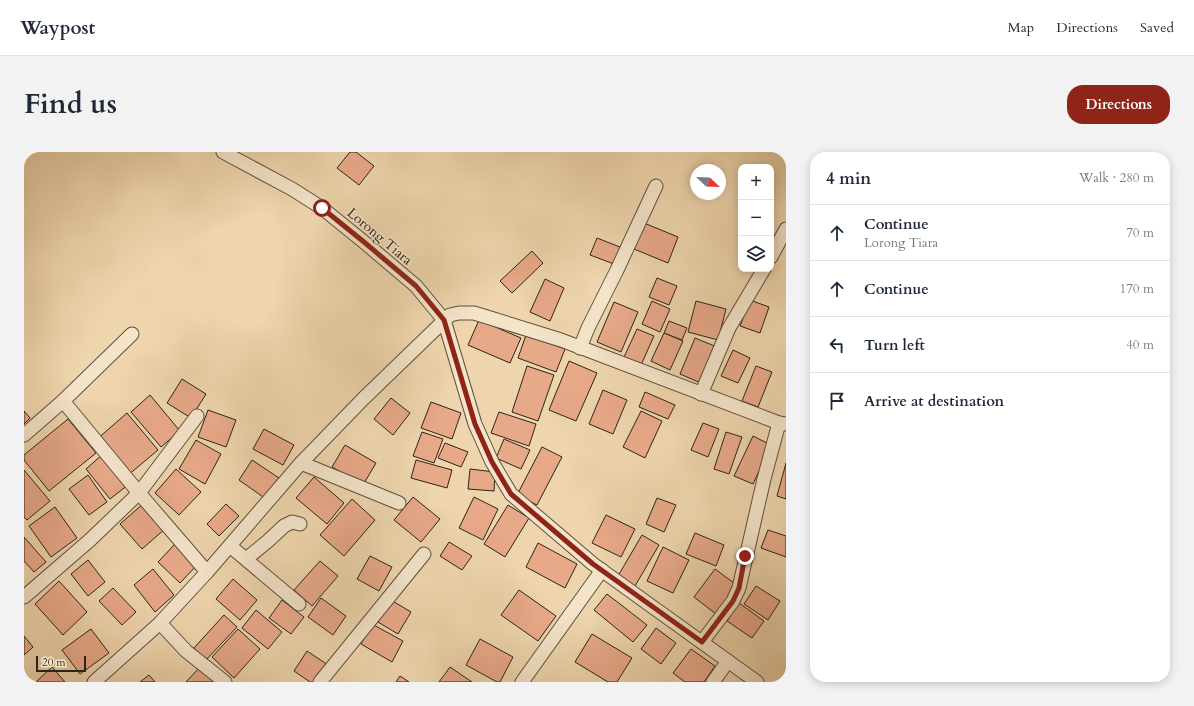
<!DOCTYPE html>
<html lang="en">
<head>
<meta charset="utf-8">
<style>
	:root { --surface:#fff; --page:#f2f2f3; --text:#1f2937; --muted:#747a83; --line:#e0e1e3; --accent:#8f2418 }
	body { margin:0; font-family:Cardo,serif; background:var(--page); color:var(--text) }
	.controls { position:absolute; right:12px; top:12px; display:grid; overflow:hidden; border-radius:8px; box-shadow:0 2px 10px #0003 }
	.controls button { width:36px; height:36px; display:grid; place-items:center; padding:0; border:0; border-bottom:1px solid var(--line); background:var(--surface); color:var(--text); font:20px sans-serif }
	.compass { position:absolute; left:666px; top:12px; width:36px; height:36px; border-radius:50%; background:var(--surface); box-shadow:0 2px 10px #0003; rotate:113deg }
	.scale { position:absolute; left:12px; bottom:10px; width:50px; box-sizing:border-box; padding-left:4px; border:2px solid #2d2319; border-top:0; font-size:11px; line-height:14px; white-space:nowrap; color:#2d2319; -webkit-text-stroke:3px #f4e4ca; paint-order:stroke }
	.stop { position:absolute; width:12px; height:12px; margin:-9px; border:3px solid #8f2418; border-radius:50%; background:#fff }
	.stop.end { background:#8f2418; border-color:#fff; box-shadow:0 1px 4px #0008 }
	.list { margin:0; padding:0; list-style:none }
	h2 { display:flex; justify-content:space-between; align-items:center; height:52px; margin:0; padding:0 16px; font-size:17px }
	h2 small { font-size:13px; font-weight:400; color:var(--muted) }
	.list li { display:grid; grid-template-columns:26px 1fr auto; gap:12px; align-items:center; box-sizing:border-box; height:56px; padding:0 16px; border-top:1px solid var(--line) }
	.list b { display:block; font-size:15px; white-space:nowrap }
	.list p { margin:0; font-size:13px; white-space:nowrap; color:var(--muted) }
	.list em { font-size:13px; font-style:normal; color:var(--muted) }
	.icon { flex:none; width:22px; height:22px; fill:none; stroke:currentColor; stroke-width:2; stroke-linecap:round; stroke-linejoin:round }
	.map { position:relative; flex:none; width:762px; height:530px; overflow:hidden; border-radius:16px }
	header { display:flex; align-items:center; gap:24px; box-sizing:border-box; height:56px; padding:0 20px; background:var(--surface); border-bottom:1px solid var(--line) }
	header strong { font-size:19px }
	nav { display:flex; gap:22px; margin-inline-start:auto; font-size:14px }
	.intro { display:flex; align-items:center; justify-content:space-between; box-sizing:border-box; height:96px; padding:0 24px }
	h1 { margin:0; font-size:28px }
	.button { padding:10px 18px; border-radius:16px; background:var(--accent); color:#fff; font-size:14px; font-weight:700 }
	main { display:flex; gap:24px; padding:0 24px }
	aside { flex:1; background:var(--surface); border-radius:16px; box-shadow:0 2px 10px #0003 }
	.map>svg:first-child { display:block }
	.building { fill:#e8a989; stroke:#2d2319 }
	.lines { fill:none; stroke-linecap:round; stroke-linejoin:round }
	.minor-casing { stroke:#5d503e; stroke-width:15 }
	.minor { stroke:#f4e4ca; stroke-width:13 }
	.route { stroke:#8f2418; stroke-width:5 }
	.labels { text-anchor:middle; stroke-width:3; stroke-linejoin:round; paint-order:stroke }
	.street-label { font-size:14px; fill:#2d2319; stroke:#f4e4ca }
</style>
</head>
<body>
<header>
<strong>Waypost</strong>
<nav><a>Map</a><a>Directions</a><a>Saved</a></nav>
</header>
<div class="intro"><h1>Find us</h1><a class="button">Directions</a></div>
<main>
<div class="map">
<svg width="762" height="530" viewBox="0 0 762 530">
	<rect width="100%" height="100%" fill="#eed5ad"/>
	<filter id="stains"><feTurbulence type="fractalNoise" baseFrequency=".005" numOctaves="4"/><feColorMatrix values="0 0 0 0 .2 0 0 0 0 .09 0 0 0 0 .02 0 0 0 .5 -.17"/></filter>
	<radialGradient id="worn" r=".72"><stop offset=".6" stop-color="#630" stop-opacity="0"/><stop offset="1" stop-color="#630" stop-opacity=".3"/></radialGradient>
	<g class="building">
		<polygon points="326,0 332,0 350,14 335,33 313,16"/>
		<polygon points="620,71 654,85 644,111 610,97"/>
		<polygon points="573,86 596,95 590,112 566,103"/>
		<polygon points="508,99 519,111 488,141 476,129"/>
		<polygon points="633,126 653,134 645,153 625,145"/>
		<polygon points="521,127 540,136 526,169 506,160"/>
		<polygon points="726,148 745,155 736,181 716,174"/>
		<polygon points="628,149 646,157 636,180 618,172"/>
		<polygon points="672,149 702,157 694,188 664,180"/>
		<polygon points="590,150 614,160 597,200 573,190"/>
		<polygon points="455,168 497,186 486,211 444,193"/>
		<polygon points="645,169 663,176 658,188 640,181"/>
		<polygon points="613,177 630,184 617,213 600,205"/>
		<polygon points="640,181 659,189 646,218 627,209"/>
		<polygon points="502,183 541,197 532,220 494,206"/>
		<polygon points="671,186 693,195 677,231 656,222"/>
		<polygon points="709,198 726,206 714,231 697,224"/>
		<polygon points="545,209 573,221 552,269 525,258"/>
		<polygon points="503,214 530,223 514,269 488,260"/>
		<polygon points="732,214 748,220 734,255 718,249"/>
		<polygon points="158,227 182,242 167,266 143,251"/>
		<polygon points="579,238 603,248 589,282 565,272"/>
		<polygon points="621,240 651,253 644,267 615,255"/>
		<polygon points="126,243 156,279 137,295 107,260"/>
		<polygon points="367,246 386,261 369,283 350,267"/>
		<polygon points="407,250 437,261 428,287 397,276"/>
		<polygon points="184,258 212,268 202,295 174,285"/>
		<polygon points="0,259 6,266 0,272"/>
		<polygon points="617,259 638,269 621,306 599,295"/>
		<polygon points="475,260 512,272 505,294 467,281"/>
		<polygon points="103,261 134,298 103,324 72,288"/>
		<polygon points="44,267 72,301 25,339 0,308 0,303"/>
		<polygon points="679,271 695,277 684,305 667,298"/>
		<polygon points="240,277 270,293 259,313 229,297"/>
		<polygon points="398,280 419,287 410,311 389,304"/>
		<polygon points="702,280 718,285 705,322 690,317"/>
		<polygon points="729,284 747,293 729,332 710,324"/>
		<polygon points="480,287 506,298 497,317 472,306"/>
		<polygon points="172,288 197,302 181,332 155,317"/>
		<polygon points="421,291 444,300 437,315 414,306"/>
		<polygon points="321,293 352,311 339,333 308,315"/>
		<polygon points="518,295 538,305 513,353 493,343"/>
		<polygon points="79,302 104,333 86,347 62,317"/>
		<polygon points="228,308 255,326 242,347 215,328"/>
		<polygon points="392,308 428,318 423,336 387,326"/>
		<polygon points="762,311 762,347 753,344"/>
		<polygon points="152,317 177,340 155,363 131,341"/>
		<polygon points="446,317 471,320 470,339 444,337"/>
		<polygon points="0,318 26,349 3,368 0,365"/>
		<polygon points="64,323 83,350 65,363 45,337"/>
		<polygon points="290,325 320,351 303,372 272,346"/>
		<polygon points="389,345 416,367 397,390 370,368"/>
		<polygon points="450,345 474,357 459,388 435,376"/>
		<polygon points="633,346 652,353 640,380 622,372"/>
		<polygon points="328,347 351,368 320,404 296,383"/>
		<polygon points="120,351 142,376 118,397 96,372"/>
		<polygon points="202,352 215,364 195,384 183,372"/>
		<polygon points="484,353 505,366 481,405 460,392"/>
		<polygon points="31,355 53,386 27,405 5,374"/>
		<polygon points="582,363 611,377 597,405 568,391"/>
		<polygon points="744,378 762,384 762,405 737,396"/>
		<polygon points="671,381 700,393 692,414 662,402"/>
		<polygon points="618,383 635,393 611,434 594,424"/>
		<polygon points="0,385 22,410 10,420 0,409"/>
		<polygon points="425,390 448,404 438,418 416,404"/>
		<polygon points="152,391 174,412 156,431 134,410"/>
		<polygon points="514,391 553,412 541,436 502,415"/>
		<polygon points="639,395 665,408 649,441 623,429"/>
		<polygon points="346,404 368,415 355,439 333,427"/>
		<polygon points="64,408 81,430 64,444 47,422"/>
		<polygon points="296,409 314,424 288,454 270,438"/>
		<polygon points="129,417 150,443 131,460 110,433"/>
		<polygon points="691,417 714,434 692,462 670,445"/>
		<polygon points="209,427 233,448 216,468 192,447"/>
		<polygon points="35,429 63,460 39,483 11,452"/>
		<polygon points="732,434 756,449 744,468 720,452"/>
		<polygon points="89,436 112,460 98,473 75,449"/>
		<polygon points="495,438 532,464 514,489 477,463"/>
		<polygon points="583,442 623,473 609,490 570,458"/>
		<polygon points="297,446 322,464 309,483 284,465"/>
		<polygon points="258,448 280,465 267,482 245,466"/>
		<polygon points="367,448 387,460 374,482 354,470"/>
		<polygon points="715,451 740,469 728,486 703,469"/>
		<polygon points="232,458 258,480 244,497 218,476"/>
		<polygon points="200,463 213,475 182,508 170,496"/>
		<polygon points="348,472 379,489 368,510 337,492"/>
		<polygon points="632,476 652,491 637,512 617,497"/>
		<polygon points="67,477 85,501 56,522 38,498"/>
		<polygon points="214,477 236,497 210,526 188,505"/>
		<polygon points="568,482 608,506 593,530 584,530 551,510"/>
		<polygon points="0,484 9,495 0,503"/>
		<polygon points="456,487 489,505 476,530 473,530 442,513"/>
		<polygon points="667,497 691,514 680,530 661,530 649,521"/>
		<polygon points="283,499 304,513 292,530 286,530 270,519"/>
		<polygon points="28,515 41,530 12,530"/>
		<polygon points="426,515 448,530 415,530"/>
		<polygon points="175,516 191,530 162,530"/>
		<polygon points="125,523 131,530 116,530"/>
		<polygon points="376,524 385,530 372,530"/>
	</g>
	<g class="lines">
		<defs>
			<g id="minor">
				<polyline points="199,0 268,37 298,56 340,90 392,134 420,168 451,272 468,310 487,342 569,412 733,530"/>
				<polyline points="747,105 762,77"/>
				<polyline points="556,196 564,176 593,118 632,34"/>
				<polyline points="677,242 705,176 740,117"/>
				<polyline points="39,249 115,341 183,420"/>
				<polyline points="0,283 39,249 108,182"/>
				<polyline points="277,311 375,351"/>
				<polyline points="206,394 275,452"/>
				<polyline points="222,407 244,389 260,374 268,370 276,372"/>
				<polyline points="0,445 66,388 115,341 173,264"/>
				<polyline points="136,471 162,499 201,530"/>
				<polyline points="678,490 709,449 715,436 740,327 755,271"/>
				<polyline points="70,530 136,471 183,420 277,311 340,246 426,163 435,161 450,161 537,188 755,271 762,272"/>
				<polyline points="296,530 400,402"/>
				<polyline points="498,530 578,418"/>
				<polyline points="689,530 704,509"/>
			</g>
		</defs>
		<use href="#minor" class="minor-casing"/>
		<use href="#minor" class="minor"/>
	</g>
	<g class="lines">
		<polyline class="route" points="298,56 340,90 392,134 420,168 451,272 468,310 487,342 569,412 678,490 709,449 715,436 721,404"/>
	</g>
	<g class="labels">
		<g class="street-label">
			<text transform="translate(356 84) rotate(40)" y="5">Lorong Tiara</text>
		</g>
	</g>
	<rect width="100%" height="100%" filter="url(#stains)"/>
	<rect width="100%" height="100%" fill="url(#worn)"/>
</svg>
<div class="controls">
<button>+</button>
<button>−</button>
<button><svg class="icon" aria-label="layers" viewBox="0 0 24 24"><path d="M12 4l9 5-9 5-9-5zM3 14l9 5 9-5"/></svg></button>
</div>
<svg class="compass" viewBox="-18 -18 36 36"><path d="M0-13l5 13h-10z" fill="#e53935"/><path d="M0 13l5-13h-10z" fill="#747a83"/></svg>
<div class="scale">20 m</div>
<div class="stop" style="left:298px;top:56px"></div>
<div class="stop end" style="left:721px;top:404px"></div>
</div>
<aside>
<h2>4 min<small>Walk · 280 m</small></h2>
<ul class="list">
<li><svg class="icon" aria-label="ahead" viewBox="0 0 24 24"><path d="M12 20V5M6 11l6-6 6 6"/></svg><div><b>Continue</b><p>Lorong Tiara</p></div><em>70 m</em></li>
<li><svg class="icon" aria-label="ahead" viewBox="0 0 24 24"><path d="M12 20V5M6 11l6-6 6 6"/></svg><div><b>Continue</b></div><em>170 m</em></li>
<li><svg class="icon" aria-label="left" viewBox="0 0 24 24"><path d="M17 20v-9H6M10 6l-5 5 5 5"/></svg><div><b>Turn left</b></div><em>40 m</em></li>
<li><svg class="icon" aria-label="arrive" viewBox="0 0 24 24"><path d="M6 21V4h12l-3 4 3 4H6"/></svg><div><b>Arrive at destination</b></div></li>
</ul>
</aside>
</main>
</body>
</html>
